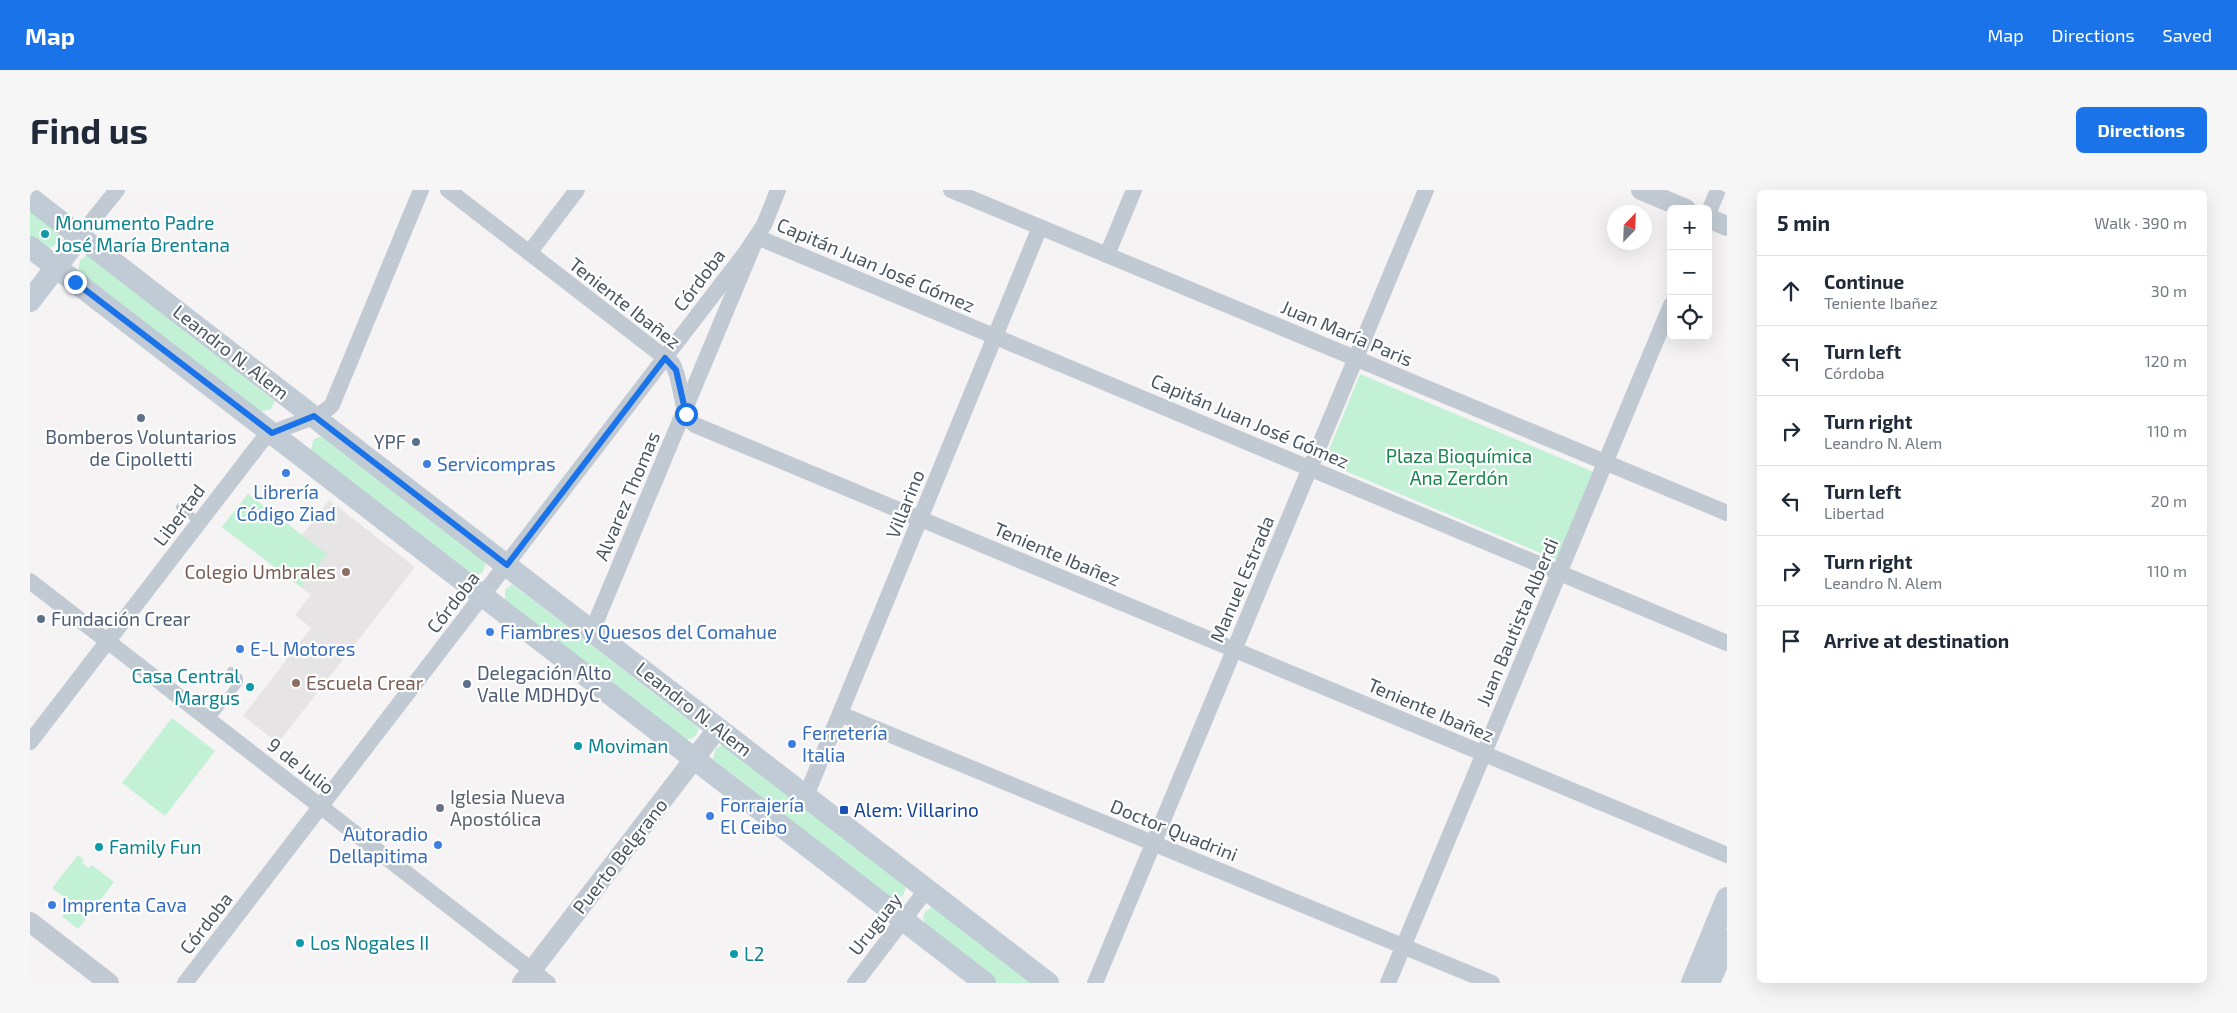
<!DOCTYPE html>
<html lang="en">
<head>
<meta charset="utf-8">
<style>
	:root { --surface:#fff; --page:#f6f6f7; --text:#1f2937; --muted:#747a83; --line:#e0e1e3; --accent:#1a73e8 }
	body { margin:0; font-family:"Exo 2",sans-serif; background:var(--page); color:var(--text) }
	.controls { position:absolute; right:15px; top:15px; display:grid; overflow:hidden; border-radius:8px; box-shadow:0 5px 20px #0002 }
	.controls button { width:45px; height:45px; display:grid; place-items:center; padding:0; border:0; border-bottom:1px solid var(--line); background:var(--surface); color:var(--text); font:25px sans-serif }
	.compass { position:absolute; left:1577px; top:15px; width:45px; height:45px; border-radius:50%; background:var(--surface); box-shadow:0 5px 20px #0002; rotate:23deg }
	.stop { position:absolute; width:15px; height:15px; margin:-11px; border:4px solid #1a73e8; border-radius:50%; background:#fff }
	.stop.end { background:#1a73e8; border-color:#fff; box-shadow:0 1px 5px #0008 }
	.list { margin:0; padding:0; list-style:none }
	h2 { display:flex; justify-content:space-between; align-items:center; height:65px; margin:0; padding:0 20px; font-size:21px }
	h2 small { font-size:16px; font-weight:400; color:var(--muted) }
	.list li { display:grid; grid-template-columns:32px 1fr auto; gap:15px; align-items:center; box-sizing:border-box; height:70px; padding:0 20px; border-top:1px solid var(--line) }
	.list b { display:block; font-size:19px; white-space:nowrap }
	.list p { margin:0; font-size:16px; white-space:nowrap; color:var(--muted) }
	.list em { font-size:16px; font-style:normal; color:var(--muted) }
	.icon { flex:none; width:28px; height:28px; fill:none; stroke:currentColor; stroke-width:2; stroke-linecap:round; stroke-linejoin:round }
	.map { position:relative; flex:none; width:1697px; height:793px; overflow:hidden; border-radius:8px }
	header { display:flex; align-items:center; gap:30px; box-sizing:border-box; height:70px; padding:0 25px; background:var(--accent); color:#fff }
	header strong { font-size:24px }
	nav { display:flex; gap:28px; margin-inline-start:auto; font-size:18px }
	.intro { display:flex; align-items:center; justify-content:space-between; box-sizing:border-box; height:120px; padding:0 30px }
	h1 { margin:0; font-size:35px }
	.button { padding:12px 22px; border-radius:8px; background:var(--accent); color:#fff; font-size:18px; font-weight:700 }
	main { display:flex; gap:30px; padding:0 30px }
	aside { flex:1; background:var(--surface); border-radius:8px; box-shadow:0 5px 20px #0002 }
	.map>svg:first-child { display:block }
	.education { fill:#e6e4e5 }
	.green { fill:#c3f1d5 }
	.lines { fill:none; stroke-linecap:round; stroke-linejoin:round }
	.service { stroke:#c1cad2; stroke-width:8 }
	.minor { stroke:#c1cad2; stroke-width:16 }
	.tertiary { stroke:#c1cad2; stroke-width:20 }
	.secondary { stroke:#c1cbd6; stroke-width:22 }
	.route { stroke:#1a73e8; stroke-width:6 }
	.culture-dot { fill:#0f9aa8; stroke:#fff; stroke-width:2 }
	.service-dot { fill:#5c6f8a; stroke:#fff; stroke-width:2 }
	.shop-dot { fill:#3f7fe0; stroke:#fff; stroke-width:2 }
	.education-dot { fill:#8d6e63; stroke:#fff; stroke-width:2 }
	.worship-dot { fill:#6b7280; stroke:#fff; stroke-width:2 }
	.transit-dot { fill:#1a4fb4; stroke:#fff; stroke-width:2 }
	.labels { text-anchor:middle; stroke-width:4.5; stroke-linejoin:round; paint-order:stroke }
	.culture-label { font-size:19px; fill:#0d838f; stroke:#fff; text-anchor:start }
	.street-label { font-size:19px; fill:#4a5661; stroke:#fff }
	.service-label { font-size:19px; fill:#4e5e75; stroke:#fff; text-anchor:start }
	.park-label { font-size:19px; fill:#17864f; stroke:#fff }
	.shop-label { font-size:19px; fill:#366cbe; stroke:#fff; text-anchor:start }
	.education-label { font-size:19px; fill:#785e54; stroke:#fff; text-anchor:end }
	.worship-label { font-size:19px; fill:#5b616d; stroke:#fff; text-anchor:start }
	.transit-label { font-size:19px; fill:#164399; stroke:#fff; text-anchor:start }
</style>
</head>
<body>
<header>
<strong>Map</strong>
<nav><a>Map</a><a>Directions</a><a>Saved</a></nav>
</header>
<div class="intro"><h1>Find us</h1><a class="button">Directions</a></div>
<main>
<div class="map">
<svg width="1697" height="793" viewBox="0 0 1697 793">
	<rect width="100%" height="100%" fill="#f5f3f3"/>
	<polygon class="education" points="218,304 272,345 299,310 385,377 248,553 213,526 281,438 265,425 281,405 192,337"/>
	<g class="green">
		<path d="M0,17l30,27c-1,8 -4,12 -11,14l-19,-10z"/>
		<polygon points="57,65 245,211 241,219 230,222 48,81 50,70"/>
		<polygon points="1330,184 1564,282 1527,370 1294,272"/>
		<polygon points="293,245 456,372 453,382 445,386 281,261 283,250"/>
		<polygon points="218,304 297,364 271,397 192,337"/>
		<path d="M482,394l187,144c-2,8 -7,12 -15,11l-179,-138v-11z"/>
		<polygon points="142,528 185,561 135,626 92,593"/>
		<polygon points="693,555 876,697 873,706 863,710 683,569 686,558"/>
		<polygon points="48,665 54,670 52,673 59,678 62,675 84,692 48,739 32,726 42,713 22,698"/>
		<polygon points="902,717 1008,793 967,793 896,738 893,727 895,722"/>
	</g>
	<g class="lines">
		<g class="service">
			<polyline points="150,317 169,332"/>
			<polyline points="180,530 209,492 209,488 201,481"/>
		</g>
		<g class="minor">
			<path d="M418,0l224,173c11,18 7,50 23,62l1032,430"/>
			<polyline points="921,0 1697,323"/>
			<polyline points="1678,24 1688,0"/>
			<polyline points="50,46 87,0"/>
			<polyline points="499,63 547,0"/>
			<polyline points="1077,65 1104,0"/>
			<polyline points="0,391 518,793"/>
			<polyline points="562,441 727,47 1697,453"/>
			<polyline points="810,524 1462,793"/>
			<path d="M0,552l231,-300c19,-19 52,-18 71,-37l89,-215"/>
			<polyline points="776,606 1010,37"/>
			<polyline points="155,793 716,62 734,35 748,0"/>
			<polyline points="825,793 897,699"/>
			<polyline points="1065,793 1396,0"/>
			<polyline points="1358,793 1641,115"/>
		</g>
		<g class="tertiary">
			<polyline points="1611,0 1656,19"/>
			<polyline points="1678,28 1697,36"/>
			<polyline points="0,732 79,793"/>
			<polyline points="492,793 688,538"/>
		</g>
		<g class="secondary">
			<polyline points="0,8 1018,793"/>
			<polyline points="0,57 955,793"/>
			<polyline points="0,111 50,46"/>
			<polyline points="1662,793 1697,708"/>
			<polyline points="1679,793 1697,750"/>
		</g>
	</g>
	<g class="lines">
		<polyline class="route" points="45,92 242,243 284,226 477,375 635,168 646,180 656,224"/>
	</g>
	<g class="culture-dot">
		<circle cx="15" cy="44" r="5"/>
		<circle cx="220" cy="497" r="5"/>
		<circle cx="548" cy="556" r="5"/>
		<circle cx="69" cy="657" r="5"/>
		<circle cx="270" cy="753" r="5"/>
		<circle cx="704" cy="764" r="5"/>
	</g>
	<g class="service-dot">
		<circle cx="111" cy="228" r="5"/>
		<circle cx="386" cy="252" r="5"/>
		<circle cx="11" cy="429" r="5"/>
		<circle cx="437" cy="494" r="5"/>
	</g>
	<g class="shop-dot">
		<circle cx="397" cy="274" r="5"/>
		<circle cx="256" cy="283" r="5"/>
		<circle cx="460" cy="442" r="5"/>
		<circle cx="210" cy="459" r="5"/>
		<circle cx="762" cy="554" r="5"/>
		<circle cx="680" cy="626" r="5"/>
		<circle cx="408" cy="655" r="5"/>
		<circle cx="22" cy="715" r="5"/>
	</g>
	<g class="education-dot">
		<circle cx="316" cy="382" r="5"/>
		<circle cx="266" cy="493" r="5"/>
	</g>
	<circle class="worship-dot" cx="410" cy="618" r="5"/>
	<rect class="transit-dot" x="809" y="615" width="10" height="10" rx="2.5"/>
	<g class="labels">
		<g class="culture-label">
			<text x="25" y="40">Monumento Padre<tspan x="25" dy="22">José María Brentana</tspan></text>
			<text x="210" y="493" text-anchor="end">Casa Central<tspan x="210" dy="22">Margus</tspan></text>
			<text x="558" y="563">Moviman</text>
			<text x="79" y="664">Family Fun</text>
			<text x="280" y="760">Los Nogales II</text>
			<text x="714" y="771">L2</text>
		</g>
		<g class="street-label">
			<text transform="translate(846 75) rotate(23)" y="7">Capitán Juan José Gómez</text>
			<text transform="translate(669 90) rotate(-53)" y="7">Córdoba</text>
			<text transform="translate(595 113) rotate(38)" y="7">Teniente Ibañez</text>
			<text transform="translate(1317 143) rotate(23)" y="7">Juan María Paris</text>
			<text transform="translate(201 162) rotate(38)" y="7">Leandro N. Alem</text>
			<text transform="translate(1220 231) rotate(23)" y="7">Capitán Juan José Gómez</text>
			<text transform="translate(597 306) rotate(-67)" y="7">Alvarez Thomas</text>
			<text transform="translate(875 314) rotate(-68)" y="7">Villarino</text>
			<text transform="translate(149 325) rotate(-53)" y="7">Libertad</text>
			<text transform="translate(1027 364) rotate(23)" y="7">Teniente Ibañez</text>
			<text transform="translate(1212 389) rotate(-67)" y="7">Manuel Estrada</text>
			<text transform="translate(423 412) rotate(-52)" y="7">Córdoba</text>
			<text transform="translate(1487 432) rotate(-67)" y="7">Juan Bautista Alberdi</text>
			<text transform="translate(664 519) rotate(38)" y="7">Leandro N. Alem</text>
			<text transform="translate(1401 520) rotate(23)" y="7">Teniente Ibañez</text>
			<text transform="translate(271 576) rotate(38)" y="7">9 de Julio</text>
			<text transform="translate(1144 640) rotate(22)" y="7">Doctor Quadrini</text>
			<text transform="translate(590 666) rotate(-52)" y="7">Puerto Belgrano</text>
			<text transform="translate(176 733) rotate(-52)" y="7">Córdoba</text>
			<text transform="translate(845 734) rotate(-52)" y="7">Uruguay</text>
		</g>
		<g class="service-label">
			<text x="111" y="254" text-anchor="middle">Bomberos Voluntarios<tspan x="111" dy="22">de Cipolletti</tspan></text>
			<text x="376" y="259" text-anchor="end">YPF</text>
			<text x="21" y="436">Fundación Crear</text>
			<text x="447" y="490">Delegación Alto<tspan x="447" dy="22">Valle MDHDyC</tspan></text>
		</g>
		<g class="park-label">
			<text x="1429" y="273">Plaza Bioquímica<tspan x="1429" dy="22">Ana Zerdón</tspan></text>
		</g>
		<g class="shop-label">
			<text x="407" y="281">Servicompras</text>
			<text x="256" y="309" text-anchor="middle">Librería<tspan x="256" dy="22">Código Ziad</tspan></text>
			<text x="470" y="449">Fiambres y Quesos del Comahue</text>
			<text x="220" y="466">E-L Motores</text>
			<text x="772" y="550">Ferretería<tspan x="772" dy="22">Italia</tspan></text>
			<text x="690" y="622">Forrajería<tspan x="690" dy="22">El Ceibo</tspan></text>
			<text x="398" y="651" text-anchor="end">Autoradio<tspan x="398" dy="22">Dellapitima</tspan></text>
			<text x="32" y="722">Imprenta Cava</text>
		</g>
		<g class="education-label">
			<text x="306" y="389">Colegio Umbrales</text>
			<text x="276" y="500" text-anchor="start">Escuela Crear</text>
		</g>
		<g class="worship-label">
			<text x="420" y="614">Iglesia Nueva<tspan x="420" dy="22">Apostólica</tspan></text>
		</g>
		<g class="transit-label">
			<text x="824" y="627">Alem: Villarino</text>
		</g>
	</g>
</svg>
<div class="controls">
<button>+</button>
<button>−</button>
<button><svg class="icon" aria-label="locate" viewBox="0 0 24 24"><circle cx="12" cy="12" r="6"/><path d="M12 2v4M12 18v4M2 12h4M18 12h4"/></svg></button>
</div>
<svg class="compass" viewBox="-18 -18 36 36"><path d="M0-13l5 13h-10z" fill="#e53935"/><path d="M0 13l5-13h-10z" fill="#747a83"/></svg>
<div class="stop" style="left:656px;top:224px"></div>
<div class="stop end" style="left:45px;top:92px"></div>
</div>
<aside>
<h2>5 min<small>Walk · 390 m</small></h2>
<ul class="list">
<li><svg class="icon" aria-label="ahead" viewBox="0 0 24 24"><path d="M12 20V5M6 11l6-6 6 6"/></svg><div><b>Continue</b><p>Teniente Ibañez</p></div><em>30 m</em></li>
<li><svg class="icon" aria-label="left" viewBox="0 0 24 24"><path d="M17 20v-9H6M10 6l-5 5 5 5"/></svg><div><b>Turn left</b><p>Córdoba</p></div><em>120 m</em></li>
<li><svg class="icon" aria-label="right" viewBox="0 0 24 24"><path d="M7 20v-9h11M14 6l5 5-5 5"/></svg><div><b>Turn right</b><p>Leandro N. Alem</p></div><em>110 m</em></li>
<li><svg class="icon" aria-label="left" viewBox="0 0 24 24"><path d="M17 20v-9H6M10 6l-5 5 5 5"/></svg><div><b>Turn left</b><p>Libertad</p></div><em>20 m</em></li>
<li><svg class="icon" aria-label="right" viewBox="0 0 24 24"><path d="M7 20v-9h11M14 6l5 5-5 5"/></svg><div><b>Turn right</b><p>Leandro N. Alem</p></div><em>110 m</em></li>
<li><svg class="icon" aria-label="arrive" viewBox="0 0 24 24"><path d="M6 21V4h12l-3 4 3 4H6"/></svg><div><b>Arrive at destination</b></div></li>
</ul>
</aside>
</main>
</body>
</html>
